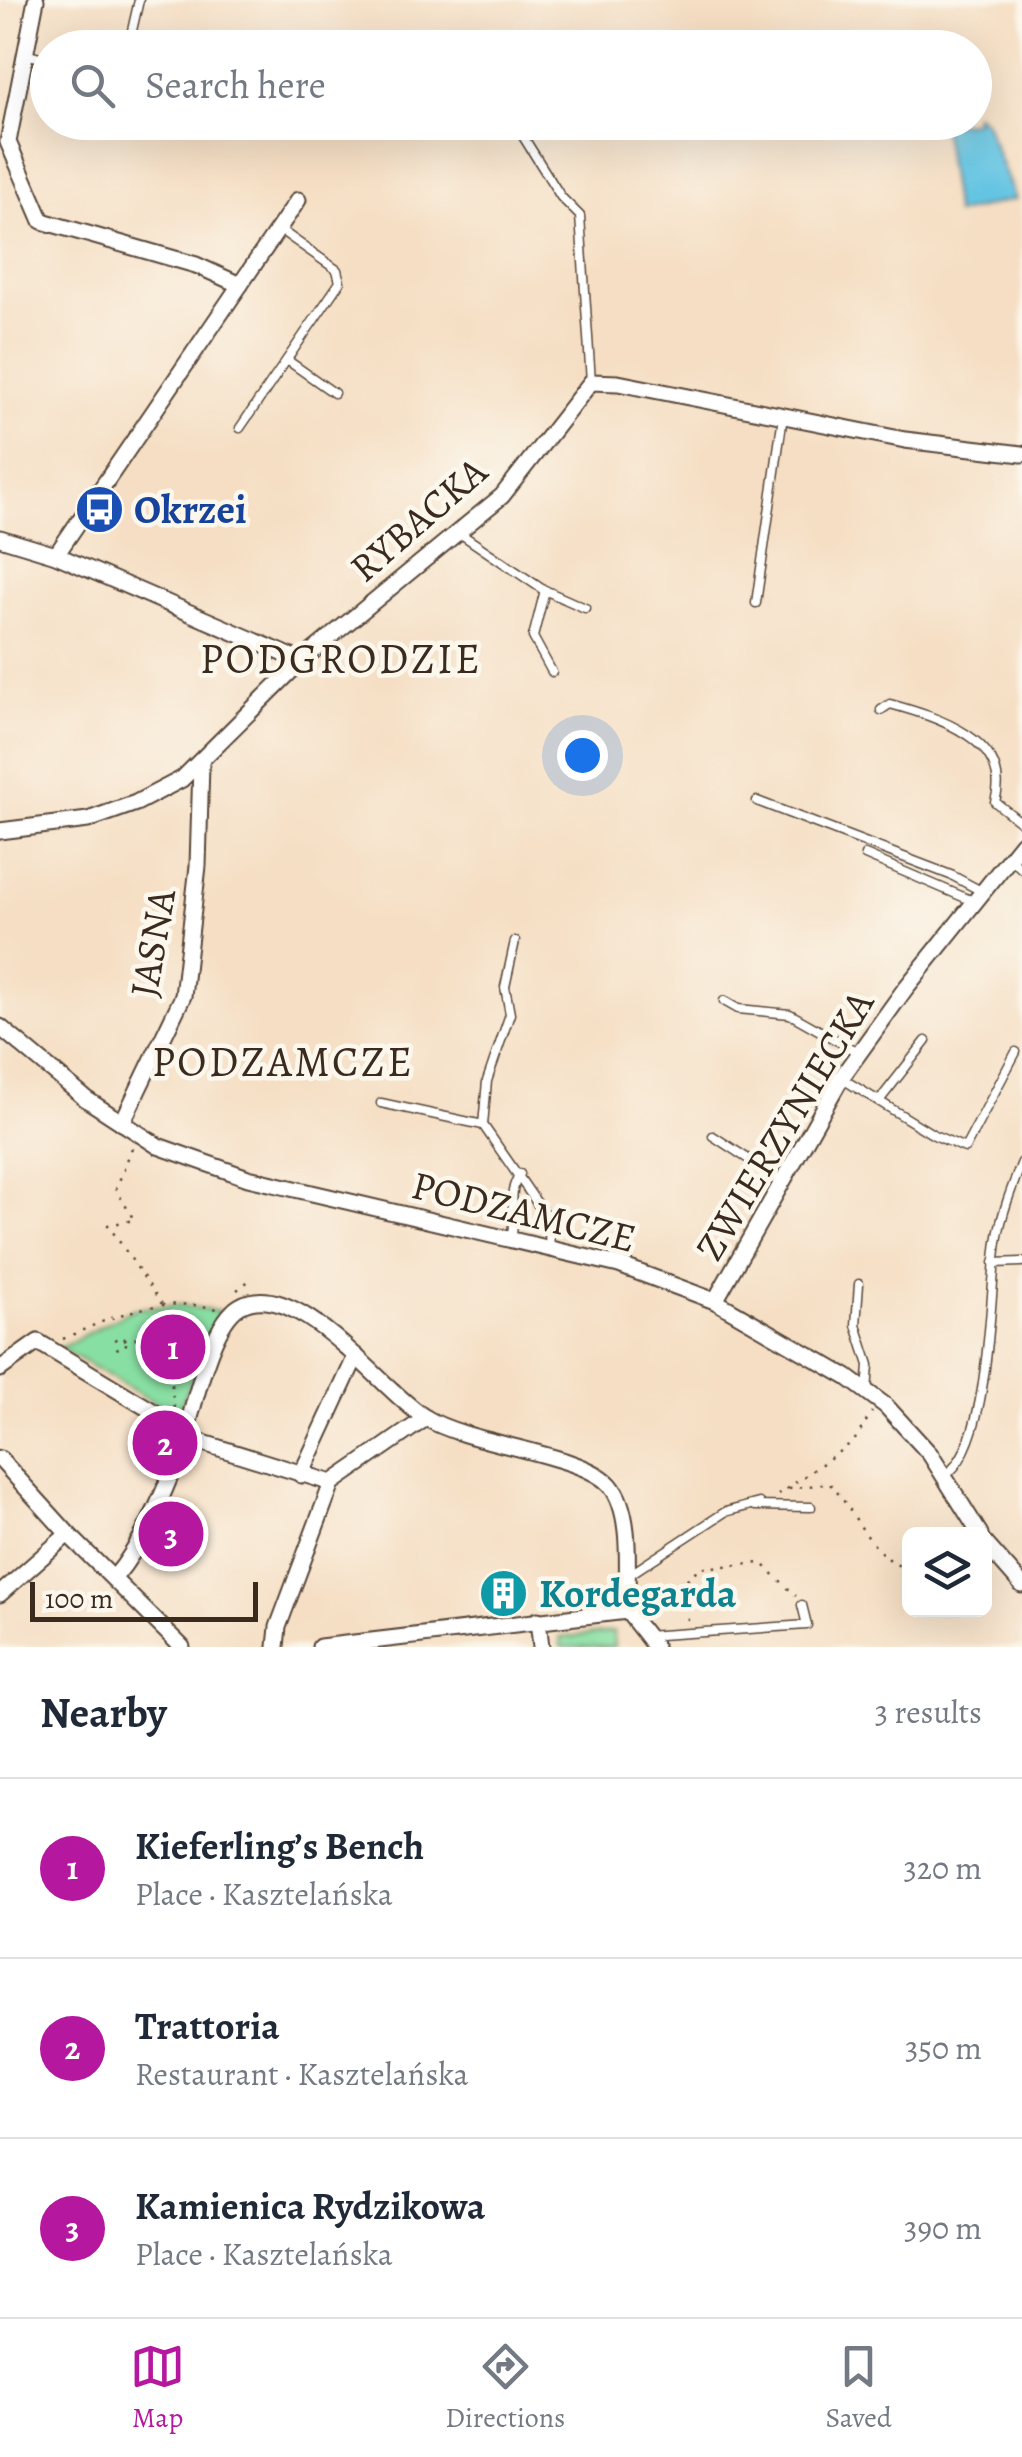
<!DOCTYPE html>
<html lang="en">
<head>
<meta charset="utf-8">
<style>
	:root { --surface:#fff; --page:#f6f6f7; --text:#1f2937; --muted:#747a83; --line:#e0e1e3; --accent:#b5179e }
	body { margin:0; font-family:Alegreya,serif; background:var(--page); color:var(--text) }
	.controls { position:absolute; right:30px; bottom:30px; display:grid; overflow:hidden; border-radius:15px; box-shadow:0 10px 40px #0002 }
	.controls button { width:90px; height:90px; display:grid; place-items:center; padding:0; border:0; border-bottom:2px solid var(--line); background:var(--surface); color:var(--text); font:50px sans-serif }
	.scale { position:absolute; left:30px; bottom:25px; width:228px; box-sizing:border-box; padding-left:10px; border:5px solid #3b2a1e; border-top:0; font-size:28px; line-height:35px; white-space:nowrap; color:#3b2a1e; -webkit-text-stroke:8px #fbf7ec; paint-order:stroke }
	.you { position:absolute; left:582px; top:755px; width:35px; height:35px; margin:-25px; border:8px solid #fff; border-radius:50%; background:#1a73e8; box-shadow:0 0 0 15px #1a73e833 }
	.badge { display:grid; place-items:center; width:65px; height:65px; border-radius:50%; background:var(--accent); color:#fff; font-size:32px; font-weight:700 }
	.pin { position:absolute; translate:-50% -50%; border:5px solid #fff; box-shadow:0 2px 10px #0006 }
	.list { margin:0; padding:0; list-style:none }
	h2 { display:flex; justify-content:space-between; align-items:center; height:130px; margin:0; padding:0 40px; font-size:42px }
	h2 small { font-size:32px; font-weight:400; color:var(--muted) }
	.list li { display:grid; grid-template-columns:65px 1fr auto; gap:30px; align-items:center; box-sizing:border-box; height:180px; padding:0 40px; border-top:2px solid var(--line) }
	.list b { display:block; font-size:38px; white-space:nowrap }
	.list p { margin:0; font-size:32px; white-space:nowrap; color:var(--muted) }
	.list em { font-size:32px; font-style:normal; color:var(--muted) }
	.icon { flex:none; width:55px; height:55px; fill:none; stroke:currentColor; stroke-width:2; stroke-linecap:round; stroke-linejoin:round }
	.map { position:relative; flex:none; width:1022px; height:1647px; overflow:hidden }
	.search { position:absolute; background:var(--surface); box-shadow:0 10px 40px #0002; left:30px; right:30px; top:30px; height:110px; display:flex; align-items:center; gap:25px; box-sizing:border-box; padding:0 35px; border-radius:55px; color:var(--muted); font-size:38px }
	.sheet { height:670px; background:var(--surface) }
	nav { display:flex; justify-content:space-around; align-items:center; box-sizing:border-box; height:140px; border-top:2px solid var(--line); background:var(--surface); font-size:28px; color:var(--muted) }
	nav a { display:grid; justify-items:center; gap:5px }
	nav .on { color:var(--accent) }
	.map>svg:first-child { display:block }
	.green { fill:#88dfa3; stroke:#628460; stroke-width:2.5 }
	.water { fill:#64c4e2; stroke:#507780; stroke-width:2.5 }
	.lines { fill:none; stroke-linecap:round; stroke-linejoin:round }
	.lane-casing { stroke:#574537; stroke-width:11 }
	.street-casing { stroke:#574537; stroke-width:19 }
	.path { stroke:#574537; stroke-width:2.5; stroke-dasharray:2.5 8; stroke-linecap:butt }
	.lane { stroke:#fff; stroke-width:8 }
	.street { stroke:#fff; stroke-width:15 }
	.labels { text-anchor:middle; stroke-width:9; stroke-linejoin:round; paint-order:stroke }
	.transit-label { font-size:40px; font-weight:bold; fill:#164399; stroke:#fbf7ec; text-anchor:start }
	.street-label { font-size:40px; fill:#3b2a1e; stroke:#fbf7ec }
	.culture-label { font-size:40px; font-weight:bold; fill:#0d838f; stroke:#fbf7ec; text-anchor:start }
	.neighbourhood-label { font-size:42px; letter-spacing:2.5px; fill:#3b2a1e; stroke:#fbf7ec }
</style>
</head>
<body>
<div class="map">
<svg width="1022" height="1647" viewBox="0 0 1022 1647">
	<rect width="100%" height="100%" fill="#fbf7ec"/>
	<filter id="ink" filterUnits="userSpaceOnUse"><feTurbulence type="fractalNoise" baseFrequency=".01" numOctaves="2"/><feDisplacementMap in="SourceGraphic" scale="20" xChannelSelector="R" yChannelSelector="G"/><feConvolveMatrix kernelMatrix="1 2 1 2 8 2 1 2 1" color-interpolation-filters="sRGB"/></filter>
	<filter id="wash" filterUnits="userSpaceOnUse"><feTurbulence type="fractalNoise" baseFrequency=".0048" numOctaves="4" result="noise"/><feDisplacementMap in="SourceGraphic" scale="40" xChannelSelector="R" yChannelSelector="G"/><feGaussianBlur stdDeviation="2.25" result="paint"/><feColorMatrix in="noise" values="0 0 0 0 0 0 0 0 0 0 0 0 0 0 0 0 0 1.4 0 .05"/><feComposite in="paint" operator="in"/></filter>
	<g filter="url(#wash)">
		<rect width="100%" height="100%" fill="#f5dec3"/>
		<g class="green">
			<polygon points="179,1305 220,1312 177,1415 60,1348 133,1309"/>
			<polygon points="613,1632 614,1647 561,1647 560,1638"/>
		</g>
		<polygon class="water" points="975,114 985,122 1015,199 955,214 942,123 974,122"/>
	</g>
	<g filter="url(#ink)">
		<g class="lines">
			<defs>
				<g id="lane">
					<polyline points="128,48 139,0"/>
					<polyline points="25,54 48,60"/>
					<polyline points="514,122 561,197 580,216 591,382"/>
					<polyline points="287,360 334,393"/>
					<polyline points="240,428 340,282 337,270 279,229"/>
					<polyline points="458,532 542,589 585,608"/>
					<polyline points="545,590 533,637 552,672"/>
					<polyline points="756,603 783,416"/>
					<path d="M881,710l9,-6c47,13 123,36 105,98l27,21"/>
					<polyline points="757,801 953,876 983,892"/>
					<polyline points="865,855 975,902"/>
					<polyline points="1010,858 1022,869"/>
					<polyline points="515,941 505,987 510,1014 487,1081 483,1125 548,1219 550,1247"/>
					<polyline points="724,1001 738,1009 790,1014 859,1053"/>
					<polyline points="841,1078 934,1135 965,1148 1016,1052"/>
					<polyline points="879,1101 926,1041"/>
					<polyline points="381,1103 483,1125"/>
					<polyline points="713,1136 782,1181"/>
					<path d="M511,1238c7,-24 -6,-43 9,-64"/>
					<polyline points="994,1263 1022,1262"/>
					<polyline points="859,1284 856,1325 869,1365 867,1392"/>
					<path d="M944,1476c47,-28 45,-182 53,-234 4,-27 15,-55 25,-80"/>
					<polyline points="755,1506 811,1507"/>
					<polyline points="629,1575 725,1512 759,1503"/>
					<polyline points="645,1636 807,1625 802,1605"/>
				</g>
				<g id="street">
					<polyline points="36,0 8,142 42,221 196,265 240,285 56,555"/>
					<polyline points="240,285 298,200"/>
					<polyline points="0,538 56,555 301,661"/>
					<polyline points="0,831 88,820 136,803 182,779 301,661 502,496 591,382 618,383 905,440 1022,454"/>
					<polyline points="0,1027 86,1099 158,1146 248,1178 619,1265 715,1301 847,1377 886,1406 930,1454 980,1534"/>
					<polyline points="122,1123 183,996 198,866 201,764"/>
					<polyline points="715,1301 841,1078 905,989 1022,843"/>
					<polyline points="0,1369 38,1342 154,1412 184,1437 332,1483 426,1418"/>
					<polyline points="0,1459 68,1534"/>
					<polyline points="301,1475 356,1356"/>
					<polyline points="984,1542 1022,1585"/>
					<path d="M114,1578c29,-34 50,-85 66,-127 13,-35 28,-126 60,-145 57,-32 143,87 186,112 44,27 156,35 184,67 24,28 16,91 17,126"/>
					<polyline points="0,1594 68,1534 182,1647"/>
					<polyline points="627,1611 655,1647"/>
					<polyline points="538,1620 541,1647"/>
					<polyline points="276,1647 278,1627 332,1483"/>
					<polyline points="320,1647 627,1611"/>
				</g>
			</defs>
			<use href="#lane" class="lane-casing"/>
			<use href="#street" class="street-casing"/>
			<g class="path">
				<polyline points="132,1148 116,1189 134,1220 108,1225 164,1307 174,1409"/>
				<polyline points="237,1290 250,1280"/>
				<circle cx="120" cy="1343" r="6"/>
				<path d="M63,1339c53,-24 95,-44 154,-30"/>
				<polyline points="124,1339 165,1336"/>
				<path d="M789,1489l40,-6c30,31 37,70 81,88"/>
				<polyline points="778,1495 854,1441 872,1412"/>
				<polyline points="668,1588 669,1601"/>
				<polyline points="643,1604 683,1600"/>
				<polyline points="688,1620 684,1582 699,1568 762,1563 796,1596"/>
			</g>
			<use href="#lane" class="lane"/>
			<use href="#street" class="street"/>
		</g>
	</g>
	<defs>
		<symbol id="bus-disc" viewBox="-11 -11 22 22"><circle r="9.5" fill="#1a4fb4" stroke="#fbf7ec"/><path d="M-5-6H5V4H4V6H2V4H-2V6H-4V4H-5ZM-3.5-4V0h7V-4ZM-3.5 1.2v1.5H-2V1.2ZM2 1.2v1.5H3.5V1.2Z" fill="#fff"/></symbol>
		<symbol id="building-disc" viewBox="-11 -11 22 22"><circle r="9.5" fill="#0f9aa8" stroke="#fbf7ec"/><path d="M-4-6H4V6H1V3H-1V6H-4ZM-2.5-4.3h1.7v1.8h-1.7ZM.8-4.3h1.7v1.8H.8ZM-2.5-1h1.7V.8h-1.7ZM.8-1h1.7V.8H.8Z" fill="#fff"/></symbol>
	</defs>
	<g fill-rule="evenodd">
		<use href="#bus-disc" x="72" y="482" width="55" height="55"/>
		<use href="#building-disc" x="476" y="1566" width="55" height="55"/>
	</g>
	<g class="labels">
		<g class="transit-label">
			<text x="134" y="523">Okrzei</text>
		</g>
		<g class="street-label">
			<text transform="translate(418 519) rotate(-41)" y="14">RYBACKA</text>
			<text transform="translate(152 943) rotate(-80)" y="14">JASNA</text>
			<text transform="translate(784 1125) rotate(-59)" y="14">ZWIERZYNIECKA</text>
			<text transform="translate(524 1211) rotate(14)" y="14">PODZAMCZE</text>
		</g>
		<g class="culture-label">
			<text x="539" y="1607">Kordegarda</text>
		</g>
		<g class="neighbourhood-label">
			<text x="341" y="673">PODGRODZIE</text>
			<text x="283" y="1076">PODZAMCZE</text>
		</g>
	</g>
</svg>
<div class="controls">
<button><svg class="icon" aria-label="layers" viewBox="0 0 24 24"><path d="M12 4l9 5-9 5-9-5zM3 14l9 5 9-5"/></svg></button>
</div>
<div class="scale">100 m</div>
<div class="you"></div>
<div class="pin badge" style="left:173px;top:1347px">1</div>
<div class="pin badge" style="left:165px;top:1443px">2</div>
<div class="pin badge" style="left:171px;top:1534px">3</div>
<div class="search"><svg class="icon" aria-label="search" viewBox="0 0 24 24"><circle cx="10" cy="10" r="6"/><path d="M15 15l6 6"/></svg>Search here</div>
</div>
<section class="sheet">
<h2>Nearby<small>3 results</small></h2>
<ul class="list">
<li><span class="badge">1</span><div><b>Kieferling’s Bench</b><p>Place · Kasztelańska</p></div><em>320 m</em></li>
<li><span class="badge">2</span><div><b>Trattoria</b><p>Restaurant · Kasztelańska</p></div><em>350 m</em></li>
<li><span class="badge">3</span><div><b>Kamienica Rydzikowa</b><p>Place · Kasztelańska</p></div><em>390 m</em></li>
</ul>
</section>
<nav>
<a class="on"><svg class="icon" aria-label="map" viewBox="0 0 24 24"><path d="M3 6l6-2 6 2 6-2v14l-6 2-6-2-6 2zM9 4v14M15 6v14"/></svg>Map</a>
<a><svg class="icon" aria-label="directions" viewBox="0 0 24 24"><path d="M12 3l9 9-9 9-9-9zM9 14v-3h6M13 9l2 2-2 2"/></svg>Directions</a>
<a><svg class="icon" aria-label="saved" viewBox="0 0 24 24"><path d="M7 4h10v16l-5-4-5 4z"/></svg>Saved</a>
</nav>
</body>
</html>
